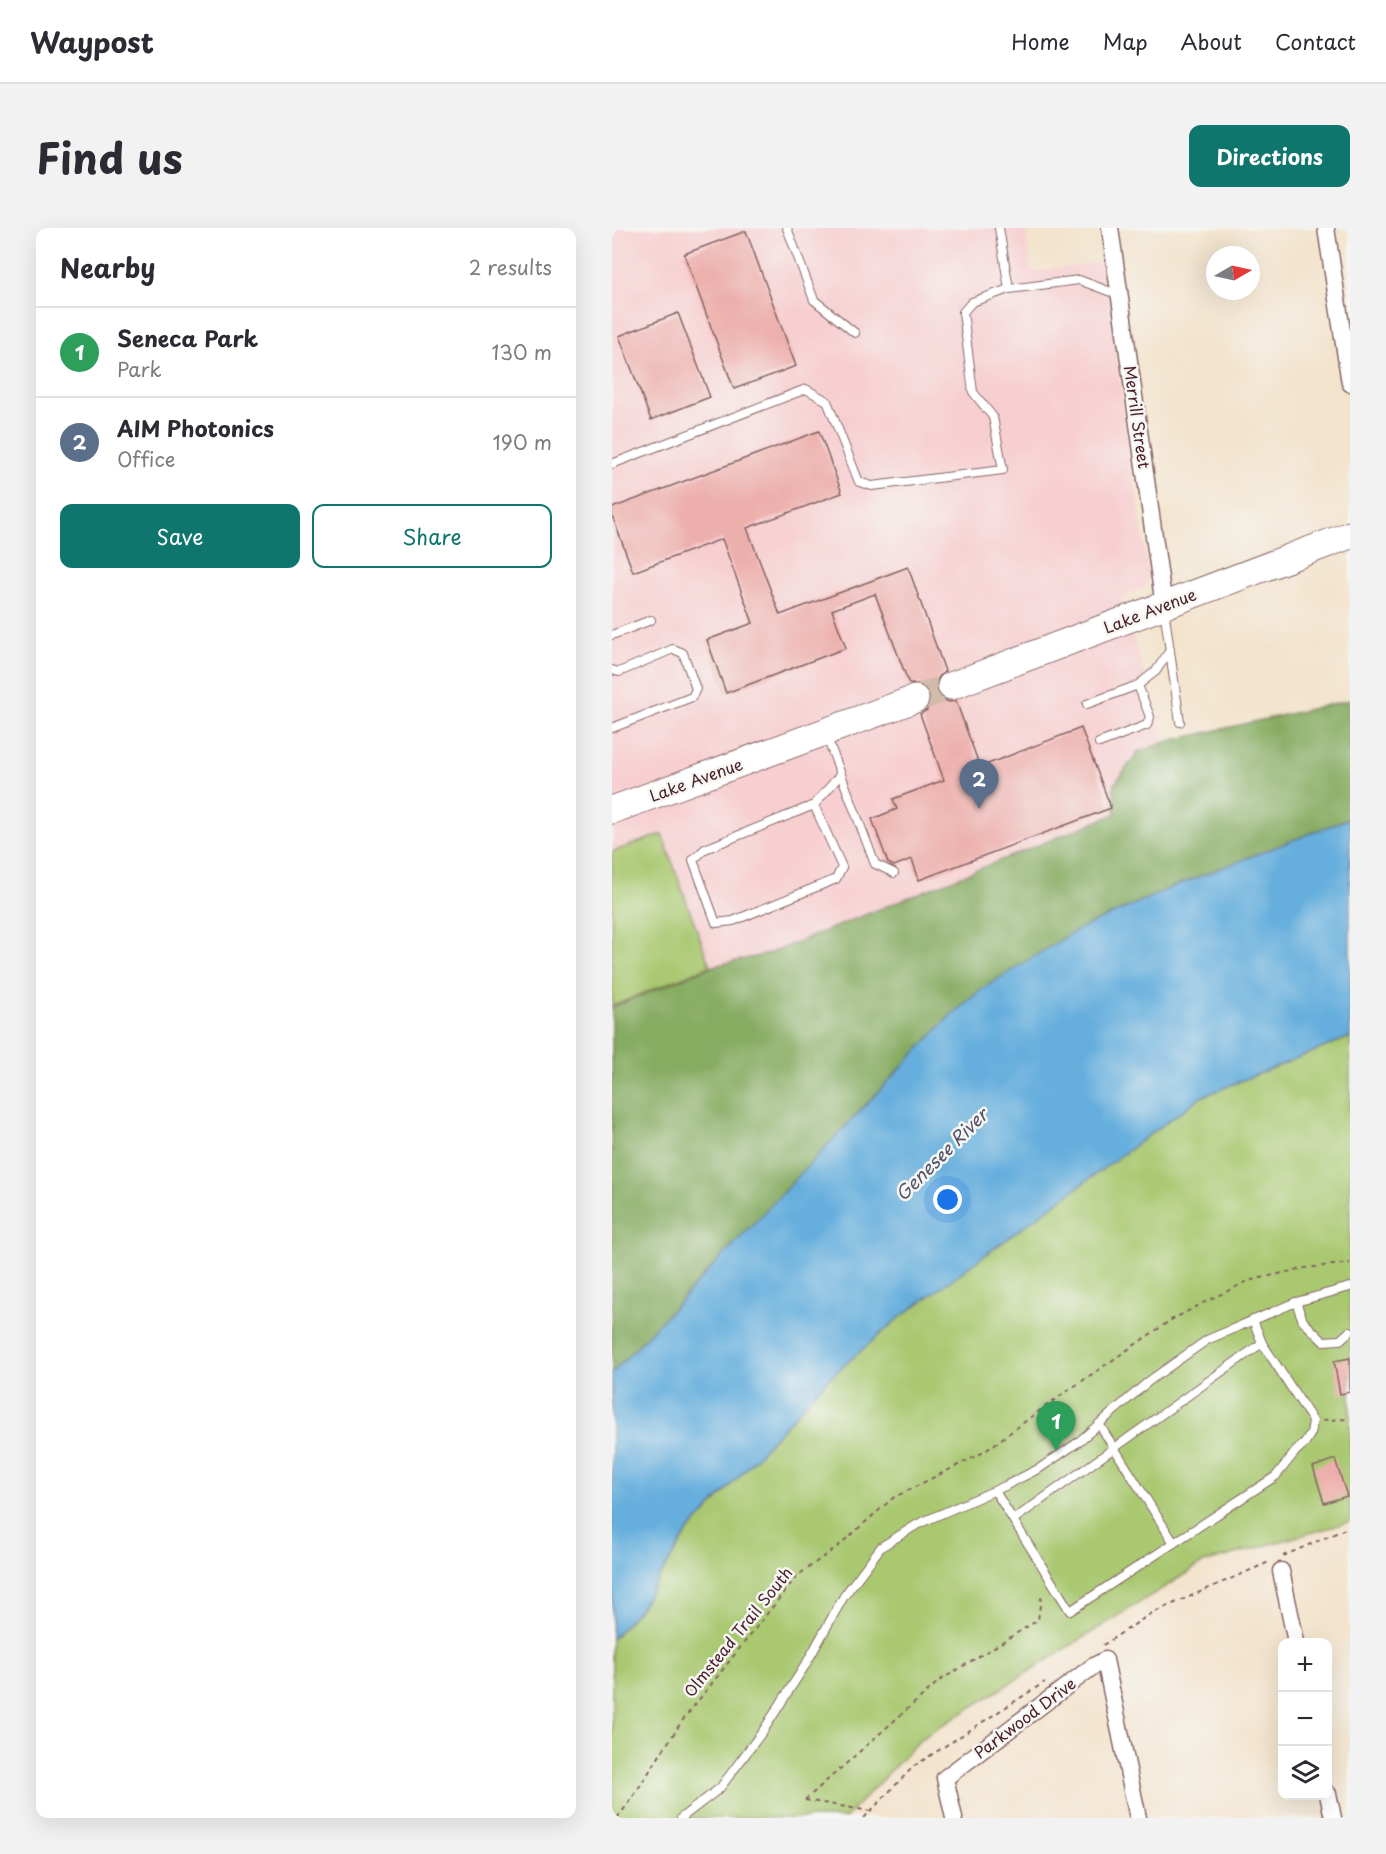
<!DOCTYPE html>
<html lang="en">
<head>
<meta charset="utf-8">
<style>
	:root { --surface:#fff; --page:#f2f2f3; --text:#2b2b33; --muted:#7c7c81; --line:#e1e1e2; --accent:#0f766e }
	body { margin:0; font-family:"Playpen Sans",sans-serif; background:var(--page); color:var(--text) }
	.controls { position:absolute; right:18px; bottom:18px; display:grid; overflow:hidden; border-radius:12px; box-shadow:0 6px 24px #0002 }
	.controls button { width:54px; height:54px; display:grid; place-items:center; padding:0; border:0; border-bottom:2px solid var(--line); background:var(--surface); color:var(--text); font:30px sans-serif }
	.compass { position:absolute; left:594px; top:18px; width:54px; height:54px; border-radius:50%; background:var(--surface); box-shadow:0 6px 24px #0002; rotate:81deg }
	.you { position:absolute; left:336px; top:972px; width:21px; height:21px; margin:-15px; border:4px solid #fff; border-radius:50%; background:#1a73e8; box-shadow:0 0 0 9px #1a73e833 }
	.badge { display:grid; place-items:center; width:39px; height:39px; border-radius:50%; background:var(--accent); color:#fff; font-size:20px; font-weight:700 }
	.pin { position:absolute; translate:-50% -50px; filter:drop-shadow(0 2px 3px #0008) }
	.pin::after { content:''; position:absolute; top:32px; width:21px; height:18px; background:inherit; clip-path:polygon(0 0,100% 0,50% 100%) }
	.list { margin:0; padding:0; list-style:none }
	h2 { display:flex; justify-content:space-between; align-items:center; height:78px; margin:0; padding:0 24px; font-size:26px }
	h2 small { font-size:20px; font-weight:400; color:var(--muted) }
	.list li { display:grid; grid-template-columns:39px 1fr auto; gap:18px; align-items:center; box-sizing:border-box; height:90px; padding:0 24px; border-top:2px solid var(--line) }
	.list b { display:block; font-size:22px; white-space:nowrap }
	.list p { margin:0; font-size:20px; white-space:nowrap; color:var(--muted) }
	.list em { font-size:20px; font-style:normal; color:var(--muted) }
	.actions { display:flex; gap:12px; padding:18px 24px }
	.actions a { flex:1; padding:14px 0; border:2px solid var(--accent); border-radius:12px; text-align:center; font-size:21px; color:var(--accent) }
	.actions .main { background:var(--accent); color:#fff }
	.icon { flex:none; width:33px; height:33px; fill:none; stroke:currentColor; stroke-width:2; stroke-linecap:round; stroke-linejoin:round }
	.map { position:relative; flex:none; width:738px; height:1590px; overflow:hidden; border-radius:12px }
	header { display:flex; align-items:center; gap:36px; box-sizing:border-box; height:84px; padding:0 30px; background:var(--surface); border-bottom:2px solid var(--line) }
	header strong { font-size:28px }
	nav { display:flex; gap:33px; margin-inline-start:auto; font-size:21px }
	.intro { display:flex; align-items:center; justify-content:space-between; box-sizing:border-box; height:144px; padding:0 36px }
	h1 { margin:0; font-size:42px }
	.button { padding:15px 27px; border-radius:12px; background:var(--accent); color:#fff; font-size:21px; font-weight:700 }
	main { display:flex; gap:36px; padding:0 36px }
	aside { flex:1; background:var(--surface); border-radius:12px; box-shadow:0 6px 24px #0002 }
	.map>svg:first-child { display:block }
	.built { fill:#f7cfd1 }
	.green { fill:#a9c870; stroke:#7a744e; stroke-width:1.5 }
	.forest { fill:#86ac62; stroke:#686646; stroke-width:1.5 }
	.water { fill:#65aedd; stroke:#586684; stroke-width:1.5 }
	.building { fill:#edafab }
	.lines { fill:none; stroke-linecap:round; stroke-linejoin:round }
	.primary-tunnel { stroke:#d1bcac; stroke-width:27; stroke-dasharray:27 14; stroke-linecap:butt }
	.service-casing { stroke:#856463; stroke-width:10 }
	.minor-casing { stroke:#856463; stroke-width:19 }
	.primary-casing { stroke:#856463; stroke-width:29 }
	.path { stroke:#856463; stroke-width:2; stroke-dasharray:4.5 4.5; stroke-linecap:butt }
	.service { stroke:#fff; stroke-width:8 }
	.minor { stroke:#fff; stroke-width:16 }
	.primary { stroke:#fff; stroke-width:27 }
	.labels { text-anchor:middle; stroke-width:5; stroke-linejoin:round; paint-order:stroke }
	.street-label { font-size:16px; fill:#4a1f2b; stroke:#f6f6f2 }
	.water-label { font-size:18px; font-style:italic; fill:#535169; stroke:#f6f6f2 }
</style>
</head>
<body>
<header>
<strong>Waypost</strong>
<nav><a>Home</a><a>Map</a><a>About</a><a>Contact</a></nav>
</header>
<div class="intro"><h1>Find us</h1><a class="button">Directions</a></div>
<main>
<aside>
<h2>Nearby<small>2 results</small></h2>
<ul class="list">
<li><span class="badge" style="background:#2e9e5b">1</span><div><b>Seneca Park</b><p>Park</p></div><em>130 m</em></li>
<li><span class="badge" style="background:#5c6f8a">2</span><div><b>AIM Photonics</b><p>Office</p></div><em>190 m</em></li>
</ul>
<div class="actions"><a class="main">Save</a><a>Share</a></div>
</aside>
<div class="map">
<svg width="738" height="1590" viewBox="0 0 738 1590">
	<rect width="100%" height="100%" fill="#f6f6f2"/>
	<filter id="ink" filterUnits="userSpaceOnUse"><feTurbulence type="fractalNoise" baseFrequency=".0167" numOctaves="2"/><feDisplacementMap in="SourceGraphic" scale="12" xChannelSelector="R" yChannelSelector="G"/><feConvolveMatrix kernelMatrix="1 2 1 2 8 2 1 2 1" color-interpolation-filters="sRGB"/></filter>
	<filter id="wash" filterUnits="userSpaceOnUse"><feTurbulence type="fractalNoise" baseFrequency=".008" numOctaves="4" result="noise"/><feDisplacementMap in="SourceGraphic" scale="24" xChannelSelector="R" yChannelSelector="G"/><feGaussianBlur stdDeviation="1.35" result="paint"/><feColorMatrix in="noise" values="0 0 0 0 0 0 0 0 0 0 0 0 0 0 0 0 0 1.4 0 .05"/><feComposite in="paint" operator="in"/></filter>
	<g filter="url(#wash)">
		<rect width="100%" height="100%" fill="#f3e3cc"/>
		<polygon class="built" points="0,0 413,0 420,44 498,33 498,86 537,348 533,359 509,370 553,514 526,524 502,557 503,585 156,726 101,738 0,779"/>
		<g class="green">
			<polygon points="50,606 98,738 0,778 0,624"/>
			<polygon points="738,809 738,1294 591,1335 310,1510 233,1590 0,1590 0,1411 27,1381 75,1305 214,1153 287,1090 589,869"/>
		</g>
		<polygon class="forest" points="738,472 738,590 563,658 370,761 338,788 0,1145 0,779 101,738 156,726 503,586 502,557 526,524 557,513"/>
		<polygon class="water" points="738,590 738,809 589,869 287,1090 214,1153 75,1305 27,1381 0,1411 0,1145 338,788 370,761 463,703 563,658"/>
		<g id="blocks">
			<g class="building">
				<polygon points="134,3 184,138 122,161 72,26"/>
				<polygon points="66,85 98,169 39,192 7,108"/>
				<polygon points="207,203 230,265 135,300 168,387 296,339 333,443 327,449 324,455 324,463 330,471 337,474 344,473 368,539 469,500 499,580 307,652 300,631 282,638 276,635 260,591 285,581 281,571 332,552 308,486 315,482 318,474 318,465 314,459 306,456 297,456 263,366 220,382 234,420 114,465 95,412 141,395 110,311 21,344 0,287 0,280"/>
				<polygon points="738,1130 738,1164 728,1166 722,1133"/>
				<polygon points="723,1231 735,1268 712,1275 701,1239"/>
			</g>
		</g>
	</g>
	<g filter="url(#ink)">
		<use href="#blocks" fill-opacity="0" stroke="#856463" stroke-width="1.5"/>
		<g class="lines">
			<polyline class="primary-tunnel" points="303,471 339,458"/>
			<defs>
				<g id="service">
					<polyline points="175,0 202,72 243,105"/>
					<polyline points="387,0 397,61 467,52 507,67"/>
					<polyline points="0,236 194,161 215,173 247,254 260,258 391,242 381,189 361,164 351,84 360,74 397,61"/>
					<polyline points="552,381 568,494"/>
					<polyline points="0,407 39,392"/>
					<polyline points="0,442 7,444 61,421 71,425 84,461 80,469 0,500"/>
					<polyline points="475,476 526,457 544,443 558,422"/>
					<polyline points="214,507 263,636 282,645"/>
					<polyline points="487,515 535,497 538,489 526,457"/>
					<polyline points="202,577 230,639 224,651 121,693 104,695 81,632 93,621 202,577 229,546"/>
					<polyline points="684,1074 691,1093 711,1113 728,1112 738,1103"/>
					<polyline points="641,1092 650,1115"/>
					<polyline points="487,1196 562,1315"/>
					<polyline points="383,1263 458,1383 664,1248 684,1223 693,1215 699,1205 701,1193 650,1115 401,1292"/>
					<polyline points="69,1590 108,1560 151,1503 194,1436 232,1368 269,1319 306,1296 393,1258 428,1240 465,1215 537,1153 595,1112 684,1074 738,1059"/>
				</g>
				<g id="minor">
					<polyline points="498,0 552,378"/>
					<polyline points="714,0 738,155"/>
					<polyline points="669,1343 684,1414"/>
					<polyline points="716,1566 721,1590"/>
					<polyline points="342,1590 333,1550 480,1439 493,1432 526,1590"/>
				</g>
				<g id="primary">
					<polyline points="339,458 738,307"/>
					<polyline points="0,582 303,471"/>
				</g>
			</defs>
			<use href="#service" class="service-casing"/>
			<use href="#minor" class="minor-casing"/>
			<use href="#primary" class="primary-casing"/>
			<g class="path">
				<polyline points="711,1192 738,1191"/>
				<polyline points="671,1328 738,1299"/>
				<polyline points="491,1417 540,1385 657,1334"/>
				<polyline points="193,1572 327,1453 426,1392 429,1370 434,1367"/>
				<polyline points="193,1572 258,1583"/>
				<polyline points="5,1590 17,1575 70,1493 185,1348 225,1319 281,1270 372,1224 438,1175 559,1092 595,1073 636,1053 693,1040 738,1035"/>
				<polyline points="252,1590 302,1538 433,1454"/>
			</g>
			<use href="#service" class="service"/>
			<use href="#minor" class="minor"/>
			<use href="#primary" class="primary"/>
		</g>
	</g>
	<g class="labels">
		<g class="street-label">
			<text transform="translate(525 189) rotate(82)" y="6">Merrill Street</text>
			<text transform="translate(538 383) rotate(-21)" y="6">Lake Avenue</text>
			<text transform="translate(84 552) rotate(-20)" y="6">Lake Avenue</text>
			<text transform="translate(126 1404) rotate(-51)" y="6">Olmstead Trail South</text>
			<text transform="translate(413 1490) rotate(-37)" y="6">Parkwood Drive</text>
		</g>
		<g class="water-label">
			<text transform="translate(330 927) rotate(-45)" y="6">Genesee River</text>
		</g>
	</g>
</svg>
<div class="controls">
<button>+</button>
<button>−</button>
<button><svg class="icon" aria-label="layers" viewBox="0 0 24 24"><path d="M12 4l9 5-9 5-9-5zM3 14l9 5 9-5"/></svg></button>
</div>
<svg class="compass" viewBox="-18 -18 36 36"><path d="M0-13l5 13h-10z" fill="#e53935"/><path d="M0 13l5-13h-10z" fill="#7c7c81"/></svg>
<div class="you"></div>
<div class="pin badge" style="left:444px;top:1223px;background:#2e9e5b">1</div>
<div class="pin badge" style="left:367px;top:581px;background:#5c6f8a">2</div>
</div>
</main>
</body>
</html>
